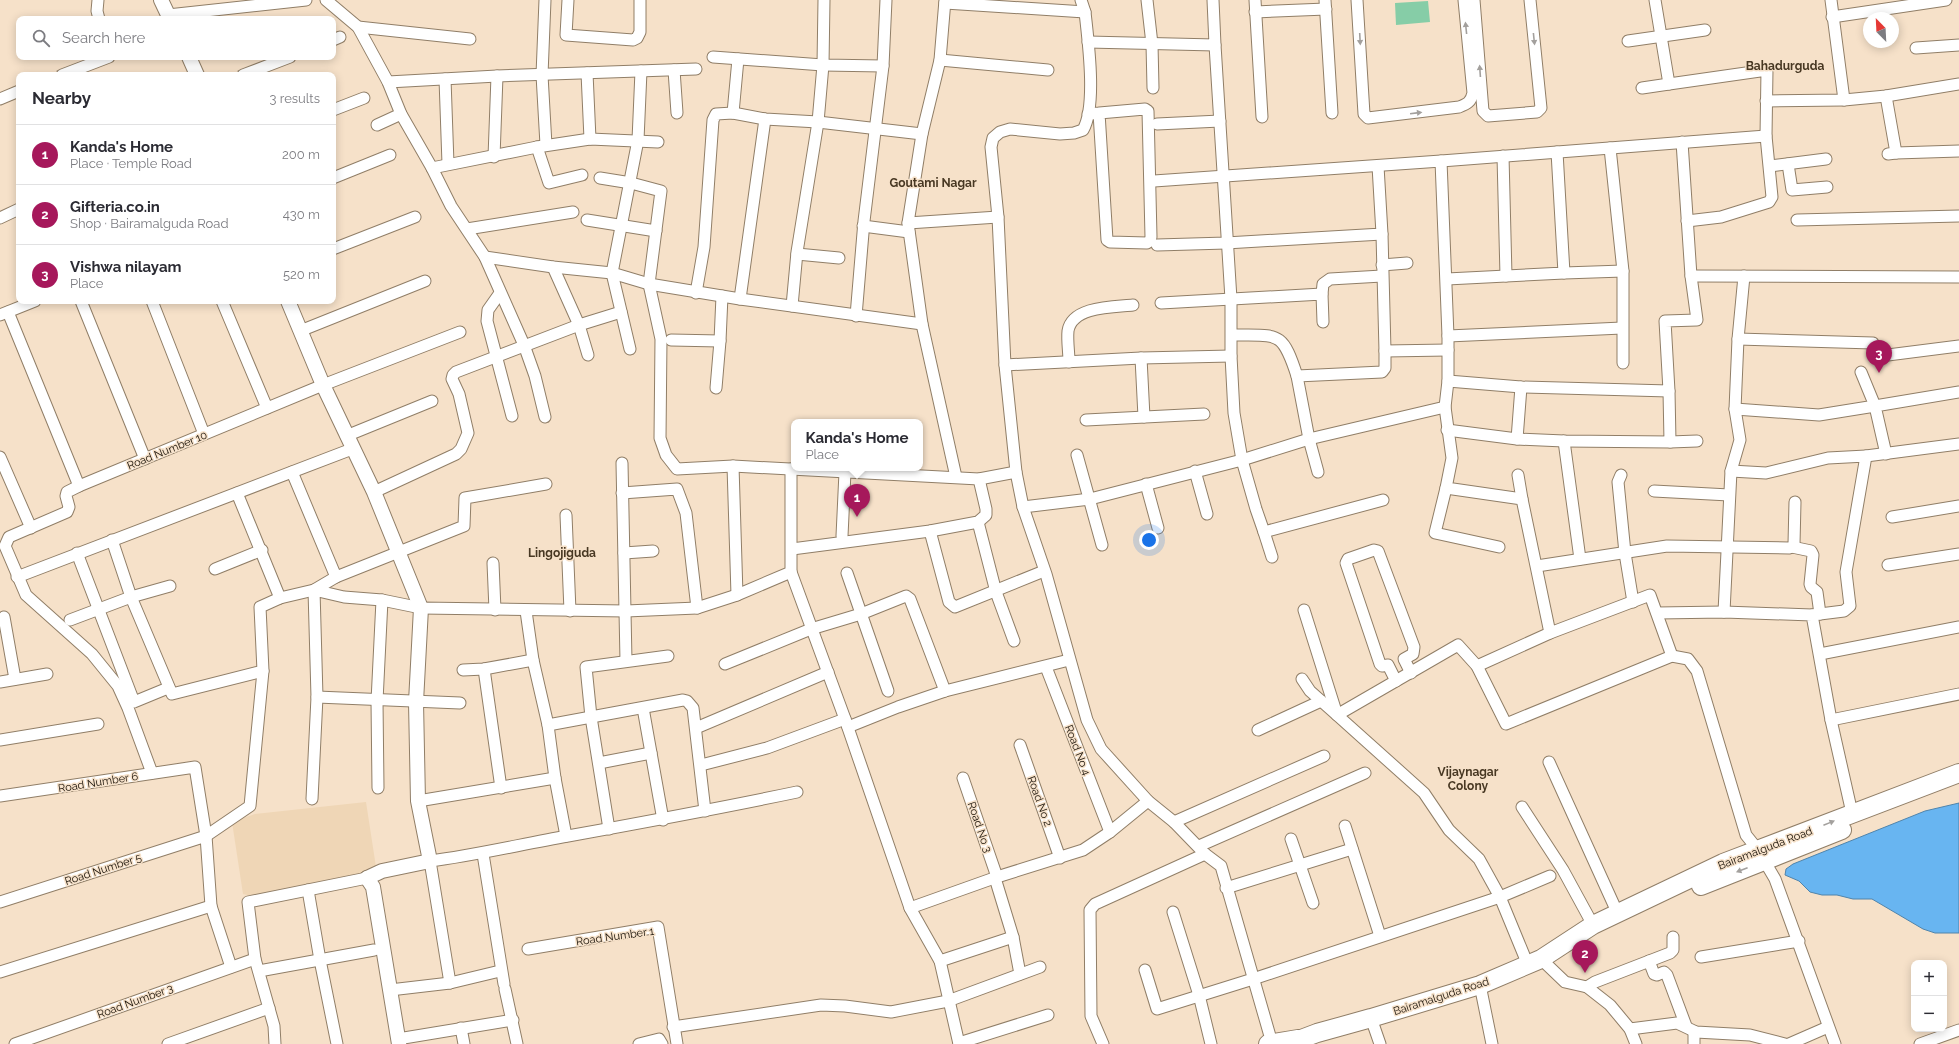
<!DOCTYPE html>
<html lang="en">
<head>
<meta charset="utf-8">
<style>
	:root { --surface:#fff; --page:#f2f2f3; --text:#2b2b33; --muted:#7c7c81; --line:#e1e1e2; --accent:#a6185b }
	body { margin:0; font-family:Raleway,sans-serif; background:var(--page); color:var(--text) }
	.controls { position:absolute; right:12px; bottom:12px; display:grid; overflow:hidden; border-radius:8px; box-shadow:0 2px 10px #0003 }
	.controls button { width:36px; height:36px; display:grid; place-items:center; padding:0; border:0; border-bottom:1px solid var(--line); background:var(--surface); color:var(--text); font:20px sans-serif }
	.compass { position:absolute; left:1863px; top:12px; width:36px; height:36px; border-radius:50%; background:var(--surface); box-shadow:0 2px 10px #0003; rotate:336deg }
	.you { position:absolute; left:1149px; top:540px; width:14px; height:14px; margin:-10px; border:3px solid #fff; border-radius:50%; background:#1a73e8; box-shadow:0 0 0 6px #1a73e833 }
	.badge { display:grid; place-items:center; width:26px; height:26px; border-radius:50%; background:var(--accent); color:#fff; font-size:13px; font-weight:700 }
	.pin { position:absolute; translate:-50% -33px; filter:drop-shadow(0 1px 2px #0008) }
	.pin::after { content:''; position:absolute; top:21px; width:14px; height:12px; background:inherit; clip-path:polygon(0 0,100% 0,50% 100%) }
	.popup { position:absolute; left:791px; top:419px; width:132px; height:52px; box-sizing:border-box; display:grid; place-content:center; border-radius:8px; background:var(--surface); filter:drop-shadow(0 1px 3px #0005); font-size:13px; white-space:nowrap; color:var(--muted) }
	.popup b { font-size:15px; color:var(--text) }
	.popup::after { content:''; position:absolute; left:50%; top:100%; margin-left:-8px; border:8px solid transparent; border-top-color:var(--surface) }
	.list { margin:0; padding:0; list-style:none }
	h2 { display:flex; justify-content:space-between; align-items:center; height:52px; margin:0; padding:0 16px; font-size:17px }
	h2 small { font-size:13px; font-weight:400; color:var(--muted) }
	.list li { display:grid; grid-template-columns:26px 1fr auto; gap:12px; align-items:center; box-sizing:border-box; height:60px; padding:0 16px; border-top:1px solid var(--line) }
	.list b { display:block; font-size:15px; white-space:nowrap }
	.list p { margin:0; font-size:13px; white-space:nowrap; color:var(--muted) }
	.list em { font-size:13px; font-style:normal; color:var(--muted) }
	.icon { flex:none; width:22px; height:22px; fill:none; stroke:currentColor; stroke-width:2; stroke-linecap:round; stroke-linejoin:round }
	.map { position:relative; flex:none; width:1959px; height:1044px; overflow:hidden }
	.search { position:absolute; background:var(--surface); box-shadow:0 2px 10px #0003; left:16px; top:16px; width:320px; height:44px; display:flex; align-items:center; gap:10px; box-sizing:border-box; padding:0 14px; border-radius:8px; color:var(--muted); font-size:15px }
	.panel { position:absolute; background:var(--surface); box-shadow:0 2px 10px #0003; left:16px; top:72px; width:320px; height:232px; border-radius:8px }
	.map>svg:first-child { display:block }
	.built { fill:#efd6b6 }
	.green { fill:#86cda7 }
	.water { fill:#68b5f1; stroke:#5084ab }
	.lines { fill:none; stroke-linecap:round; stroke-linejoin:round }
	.minor-casing { stroke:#907e67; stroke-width:13 }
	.tertiary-casing { stroke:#907e67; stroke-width:16 }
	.primary-casing { stroke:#907e67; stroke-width:20 }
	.minor { stroke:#fff; stroke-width:11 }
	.tertiary { stroke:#fff; stroke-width:14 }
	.primary { stroke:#fff; stroke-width:18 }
	.oneway { fill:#a3a09d }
	.labels { text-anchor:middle; stroke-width:3; stroke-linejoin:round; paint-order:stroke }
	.street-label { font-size:11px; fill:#191209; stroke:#f6e1c9 }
	.neighbourhood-label { font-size:12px; font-weight:bold; fill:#483823; stroke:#f6e1c9 }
</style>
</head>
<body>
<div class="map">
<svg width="1959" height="1044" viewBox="0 0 1959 1044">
	<rect width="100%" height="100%" fill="#f6e1c9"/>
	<polygon class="built" points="366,802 376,867 367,876 251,896 243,894 232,822 255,814"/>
	<polygon class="green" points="1428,1 1430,22 1396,25 1395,3"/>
	<polygon class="water" points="1959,803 1959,933 1935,933 1923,929 1872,899 1853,899 1837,895 1822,895 1810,892 1799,881 1785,875 1786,869 1793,864 1925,811"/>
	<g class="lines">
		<defs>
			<g id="minor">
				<polyline points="98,0 97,11 99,19"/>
				<polyline points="326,0 358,27 388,82 401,114 432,168 451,206 485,257 524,345 535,376 545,417"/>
				<polyline points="545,0 542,75 546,145"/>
				<polyline points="568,0 566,35 633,40 637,38 640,32 640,0"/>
				<polyline points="945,0 940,60 922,134 908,223 922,324 956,477"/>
				<polyline points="1147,0 1152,44 1153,88"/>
				<polyline points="1255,0 1262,117"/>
				<polyline points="1325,0 1332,113"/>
				<path d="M1357,0l7,114 4,4 91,-11c8,-3 12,-5 14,-14l-9,-93"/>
				<polyline points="1474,0 1483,111 1488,116 1537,112 1541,108 1530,0"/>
				<polyline points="1655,0 1669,84 1767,70 1766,136 1772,197 1769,202 1721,217 1687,221"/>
				<polyline points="1831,0 1844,100"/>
				<polyline points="945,3 1085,12 1081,0"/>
				<path d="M1085,12c3,28 12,94 -2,118l-9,3 -14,1 -50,-5 -10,3 -7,6 -2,9 7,70 7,148 11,107 7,35 23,67 41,146 14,29 47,52 26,21 31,32 16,12 51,177"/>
				<polyline points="1255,12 1326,9"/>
				<polyline points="168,15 306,0"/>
				<polyline points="1832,17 1946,0"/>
				<polyline points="358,27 470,39"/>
				<polyline points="333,40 340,37"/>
				<polyline points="1628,41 1705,30"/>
				<polyline points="1088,42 1215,45 1213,0"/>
				<polyline points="1215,45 1231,299 1231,356 1234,413 1242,460 1256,509 1264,532 1383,500"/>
				<polyline points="1916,48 1959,45"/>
				<polyline points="713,57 823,65 883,66"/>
				<polyline points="940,60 1048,70"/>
				<polyline points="674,70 677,113"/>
				<polyline points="587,73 590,139"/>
				<polyline points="62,75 109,57"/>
				<polyline points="243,75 290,57"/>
				<polyline points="445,79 448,164"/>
				<polyline points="388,82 497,76 696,69"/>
				<polyline points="1642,88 1669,84"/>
				<polyline points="1886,96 1896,153 1888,154"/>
				<polyline points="0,99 19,91"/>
				<polyline points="1766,101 1844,100 1886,96 1959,84"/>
				<polyline points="333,110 364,98"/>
				<polyline points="733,113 738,59"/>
				<polyline points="1088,114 1145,109 1148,111 1151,237 1150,241 1147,243 1110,242 1107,240 1099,113"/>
				<polyline points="1157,124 1220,121"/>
				<polyline points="377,125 401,114"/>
				<polyline points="537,147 549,183 582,175"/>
				<polyline points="1610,148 1623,271 1623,363"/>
				<polyline points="1896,153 1959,151"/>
				<polyline points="1503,156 1506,276"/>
				<polyline points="494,157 497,76"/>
				<polyline points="1441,161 1766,136"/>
				<polyline points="1788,164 1792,190 1827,187"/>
				<polyline points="1770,166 1826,159"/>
				<polyline points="432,168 537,147 590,139 658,142"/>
				<polyline points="333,178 390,155"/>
				<polyline points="600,178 631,183 661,191 649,284 661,339 660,438 666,455 677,469 733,466 979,479 1016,472"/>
				<polyline points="1154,181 1441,161 1448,336 1448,381 1445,407 1452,458 1446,488 1522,499 1550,633"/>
				<polyline points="0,218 19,209"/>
				<polyline points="587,220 656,231"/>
				<polyline points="1797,220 1959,216"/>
				<polyline points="908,223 998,217"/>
				<polyline points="863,226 909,232"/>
				<polyline points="467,229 573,212"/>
				<polyline points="1382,234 1385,351 1448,350"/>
				<polyline points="1157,245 1226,243 1382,234 1378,166"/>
				<polyline points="333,249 415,217"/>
				<polyline points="797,254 839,258"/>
				<polyline points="485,257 553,267 612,273 649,284 740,299 922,324"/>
				<polyline points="1382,265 1407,263"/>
				<polyline points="553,267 579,325 588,355"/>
				<polyline points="1564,273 1623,271"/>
				<polyline points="1691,276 1959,277"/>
				<polyline points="1447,279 1564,273 1557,152"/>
				<polyline points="500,293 488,310 487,321 512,416"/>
				<polyline points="696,293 704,247 713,120 716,114 733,113 765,119 818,122 922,134"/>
				<polyline points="1322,294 1323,284 1330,279 1382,276"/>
				<polyline points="740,299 765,119"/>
				<polyline points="81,301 145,459"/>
				<polyline points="152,301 204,434"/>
				<polyline points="222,301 267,408"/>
				<polyline points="1161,303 1322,294 1323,322"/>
				<polyline points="792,306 797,252 818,122 823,65 824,0"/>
				<polyline points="8,312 79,486"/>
				<polyline points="0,315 35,301"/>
				<polyline points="856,316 864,221 883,66 886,0"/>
				<polyline points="300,331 425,281"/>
				<path d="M1232,335c46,1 50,-6 65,41"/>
				<polyline points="1448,336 1622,328"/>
				<polyline points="1738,339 1873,343 1880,356 1959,346"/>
				<polyline points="671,340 720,341"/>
				<polyline points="630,349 612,273 638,140 641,71"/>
				<polyline points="1141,358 1144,417"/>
				<path d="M1069,362c0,-10 -2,-21 -1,-31 4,-25 46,-24 65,-26"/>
				<polyline points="1005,365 1141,358 1231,356"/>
				<polyline points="1448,381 1521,387 1669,391 1665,321 1697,320 1691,276 1682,142"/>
				<polyline points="716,388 720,341 722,296"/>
				<polyline points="1735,409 1819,415 1875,406 1861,372"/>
				<polyline points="1086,420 1204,414"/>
				<polyline points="1447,430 1517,439 1564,441 1670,442 1669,391"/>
				<polyline points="346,436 432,401"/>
				<polyline points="1517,439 1521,387"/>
				<polyline points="1564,441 1580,559"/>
				<polyline points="1670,442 1697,441"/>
				<polyline points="1886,454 1875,406 1959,392"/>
				<polyline points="1077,455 1102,545"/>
				<polyline points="1866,456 1959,444"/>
				<polyline points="0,457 31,528"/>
				<polyline points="622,463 626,661"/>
				<polyline points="733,466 737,595"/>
				<polyline points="1195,471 1207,514"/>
				<polyline points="1731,471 1766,473 1828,458 1866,456 1846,572 1850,606 1844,611 1812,615"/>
				<polyline points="292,472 336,577"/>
				<polyline points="1318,472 1309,439 1297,376 1382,372 1385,368 1385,351"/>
				<polyline points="1518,475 1522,499"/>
				<polyline points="1621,475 1618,482 1625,553 1633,602"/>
				<polyline points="1146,484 1158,528"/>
				<polyline points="1446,488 1435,533 1499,547"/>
				<polyline points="1654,491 1729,495"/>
				<polyline points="374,492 456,454 461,449 468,433 459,394 452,379 453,375 456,372 579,325 621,312"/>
				<polyline points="237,493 280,598"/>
				<polyline points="622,493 677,489 686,513 697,608"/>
				<polyline points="1023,507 1090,499 1242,460 1309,439 1445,407"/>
				<polyline points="566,515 570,611"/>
				<polyline points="1892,517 1959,506"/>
				<polyline points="978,522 996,592 1014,641"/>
				<polyline points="930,531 949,602 955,607 1044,571"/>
				<polyline points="1264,532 1272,557"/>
				<polyline points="842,536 845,472"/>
				<polyline points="112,540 131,597 172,694 263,671"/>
				<polyline points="1792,547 1811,551 1813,555 1810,584 1811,587 1817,592 1820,614"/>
				<polyline points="792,549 930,531 978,522 986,515 986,509 979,479"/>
				<polyline points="77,553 134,702 168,688"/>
				<polyline points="624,553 653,551"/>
				<polyline points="493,563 495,610"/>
				<polyline points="1888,565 1959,554"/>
				<polyline points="1537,566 1667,546 1789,548 1792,547 1794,544 1795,502"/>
				<polyline points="215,569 262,550"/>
				<polyline points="791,572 845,719 910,908 940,961 959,1044"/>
				<polyline points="847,573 888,691"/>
				<polyline points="17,577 352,449"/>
				<polyline points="526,611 533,660 548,725 555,778 566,836"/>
				<polyline points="1724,612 1731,471 1740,440 1735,409 1738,339 1744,276"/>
				<polyline points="1657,613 1724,612 1812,615 1831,720 1852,813"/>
				<polyline points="4,617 15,679"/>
				<polyline points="70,620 131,597 170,586"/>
				<polyline points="1820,654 1959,627"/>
				<polyline points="725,664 811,629 861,614 906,596 910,599 945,691"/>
				<polyline points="1477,666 1550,633 1650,595 1672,656"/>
				<polyline points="1046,667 1110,832"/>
				<polyline points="484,669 501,788"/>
				<polyline points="463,670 484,669 533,660"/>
				<polyline points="1302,679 1310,691 1337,715 1458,645 1477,666 1506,724 1672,656 1688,659 1697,671 1746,835 1758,850 1775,879 1835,1044"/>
				<polyline points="1396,681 1388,665 1382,666 1380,664 1346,563 1348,559 1374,550 1378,551 1414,647 1413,654 1404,659 1411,673"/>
				<polyline points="0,682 47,674"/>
				<polyline points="317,697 460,703"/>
				<polyline points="643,708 663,820"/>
				<polyline points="1831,720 1959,694"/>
				<polyline points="548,725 683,700 687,701 693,708 705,811"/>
				<polyline points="848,727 898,707 945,691 1069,660"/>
				<polyline points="696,728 828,672"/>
				<polyline points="1258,730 1321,701"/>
				<polyline points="0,740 98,724"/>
				<polyline points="1020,745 1060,858"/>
				<polyline points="1549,762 1618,914"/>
				<polyline points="599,763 651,753"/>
				<polyline points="701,765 767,748 845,719"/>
				<polyline points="152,773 128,708 118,686 92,654 26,595 5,546 9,537 67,512 69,507 66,496 67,492 79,486 323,385 460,332"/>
				<polyline points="963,778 997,877"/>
				<polyline points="378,788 377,701 382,600"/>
				<polyline points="0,796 195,767 206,836 211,906 231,967"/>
				<polyline points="312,799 317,697 314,590 344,597 382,600 421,608 626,611 697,608 737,595 791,572 791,469"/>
				<polyline points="418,801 555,778"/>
				<polyline points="1522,807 1563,870 1593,925"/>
				<polyline points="1174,822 1324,756"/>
				<polyline points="1345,826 1380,936"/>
				<polyline points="609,829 591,717 586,667 668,656"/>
				<polyline points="1291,839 1313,903"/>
				<polyline points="1199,846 1365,773"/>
				<polyline points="483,854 504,984"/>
				<polyline points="995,878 1013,937 1020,974"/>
				<polyline points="1226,888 1352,849"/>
				<polyline points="308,890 320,960 337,1044"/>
				<polyline points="0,902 206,836 250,806 263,671 260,607 280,598 314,590 336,577 464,526 465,498 546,484"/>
				<polyline points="910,908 997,877 1083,850 1110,832 1148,801"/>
				<polyline points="1173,912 1199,995 1211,1044"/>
				<polyline points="528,949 658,927 677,1044"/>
				<polyline points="1701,957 1799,941"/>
				<polyline points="1541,959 1565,982 1587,987 1610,1005 1630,1029 1636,1044"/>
				<polyline points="940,961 1013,937"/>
				<polyline points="1649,961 1654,974 1657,975 1664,972 1667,975 1686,1026"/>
				<polyline points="1528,965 1500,897 1550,876"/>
				<polyline points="1145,970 1157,1009 1253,979 1500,897 1479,859 1449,830 1424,793 1337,715 1304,610"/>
				<polyline points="259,971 374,950"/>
				<polyline points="0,972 211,906"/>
				<path d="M450,983l-20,-122c47,-6 92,-17 138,-25 77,-14 153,-28 229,-44"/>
				<polyline points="1480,985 1492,1044"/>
				<polyline points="1587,987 1595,982 1670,953 1673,950 1673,937"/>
				<polyline points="505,989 517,1044"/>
				<polyline points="390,990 450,983 500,971"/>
				<polyline points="1371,1018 1380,1044"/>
				<polyline points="673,1027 821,1005 845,1006 891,1012 948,1001 1040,967"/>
				<polyline points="461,1028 464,1044"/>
				<polyline points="1630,1029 1677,1023 1696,1032 1750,1035 1785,1044"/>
				<polyline points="398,1039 513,1020"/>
				<polyline points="959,1043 1048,1015"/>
				<polyline points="15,1044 255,959"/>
				<polyline points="168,1044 269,1008"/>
				<polyline points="275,1044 274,1026 255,959 248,902 367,878"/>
				<polyline points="639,1044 659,1039 662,1044"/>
				<polyline points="1103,1044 1091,1016 1090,910 1095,904 1205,854"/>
				<polyline points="1694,1044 1694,1034 1696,1032"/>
				<polyline points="1789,1044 1828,1027"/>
				<polyline points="1920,1044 1959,1030"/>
			</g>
			<g id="tertiary">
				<polyline points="161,0 170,19"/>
				<polyline points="189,57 197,75"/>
				<polyline points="288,301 323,385 374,492 421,608 416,702 418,801 430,861 382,871 367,878"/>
				<polyline points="367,878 373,887 399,1044"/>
			</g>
			<g id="primary">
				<polyline points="1701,886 1842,830"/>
				<polyline points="1268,1044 1298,1039"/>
				<polyline points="1288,1044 1317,1033 1371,1018 1480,985 1541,959 1593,925 1723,863 1959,773"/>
			</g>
		</defs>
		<use href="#minor" class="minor-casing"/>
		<use href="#tertiary" class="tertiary-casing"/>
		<use href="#primary" class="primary-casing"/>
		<use href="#minor" class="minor"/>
		<use href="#tertiary" class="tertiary"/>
		<use href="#primary" class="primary"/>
	</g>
	<defs><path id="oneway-solid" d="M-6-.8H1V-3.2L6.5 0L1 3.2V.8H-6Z"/></defs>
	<g class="oneway">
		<use href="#oneway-solid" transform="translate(1466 28) rotate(-96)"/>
		<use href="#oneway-solid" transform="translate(1360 39) rotate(87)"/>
		<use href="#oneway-solid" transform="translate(1534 39) rotate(84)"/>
		<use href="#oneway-solid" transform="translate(1480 71) rotate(-94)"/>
		<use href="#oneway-solid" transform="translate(1416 113) rotate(-7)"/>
		<use href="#oneway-solid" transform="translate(1829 823) rotate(-22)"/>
		<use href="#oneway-solid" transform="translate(1742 870) rotate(159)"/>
	</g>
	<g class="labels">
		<g class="street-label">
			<text transform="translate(167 450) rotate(-22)" y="4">Road Number 10</text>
			<text transform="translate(1078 750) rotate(69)" y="4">Road No 4</text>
			<text transform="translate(98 782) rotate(-9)" y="4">Road Number 6</text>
			<text transform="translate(1040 801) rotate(70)" y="4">Road No 2</text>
			<text transform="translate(980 827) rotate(71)" y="4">Road No 3</text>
			<text transform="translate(1765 848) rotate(-21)" y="4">Bairamalguda Road</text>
			<text transform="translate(103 869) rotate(-18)" y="4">Road Number 5</text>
			<text transform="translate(615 936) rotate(-8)" y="4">Road Number 1</text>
			<text transform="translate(1441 996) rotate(-18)" y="4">Bairamalguda Road</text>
			<text transform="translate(135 1001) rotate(-20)" y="4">Road Number 3</text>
		</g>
		<g class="neighbourhood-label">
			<text x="1785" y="70">Bahadurguda</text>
			<text x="933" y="187">Goutami Nagar</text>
			<text x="562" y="557">Lingojiguda</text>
			<text x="1468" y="776">Vijaynagar<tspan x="1468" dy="14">Colony</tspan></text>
		</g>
	</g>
</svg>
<div class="controls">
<button>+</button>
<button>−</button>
</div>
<svg class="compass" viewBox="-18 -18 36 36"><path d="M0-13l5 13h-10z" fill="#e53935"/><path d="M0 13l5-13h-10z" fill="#7c7c81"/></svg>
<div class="you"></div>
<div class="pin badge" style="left:857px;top:517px">1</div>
<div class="popup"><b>Kanda's Home</b>Place</div>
<div class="pin badge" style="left:1585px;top:973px">2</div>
<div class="pin badge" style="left:1879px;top:373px">3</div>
<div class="search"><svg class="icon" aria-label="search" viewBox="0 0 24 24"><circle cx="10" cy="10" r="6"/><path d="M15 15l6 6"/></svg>Search here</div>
<section class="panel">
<h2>Nearby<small>3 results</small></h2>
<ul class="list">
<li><span class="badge">1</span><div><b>Kanda's Home</b><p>Place · Temple Road</p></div><em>200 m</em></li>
<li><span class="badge">2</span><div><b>Gifteria.co.in</b><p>Shop · Bairamalguda Road</p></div><em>430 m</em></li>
<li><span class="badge">3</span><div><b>Vishwa nilayam</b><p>Place</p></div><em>520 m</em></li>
</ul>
</section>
</div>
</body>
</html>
